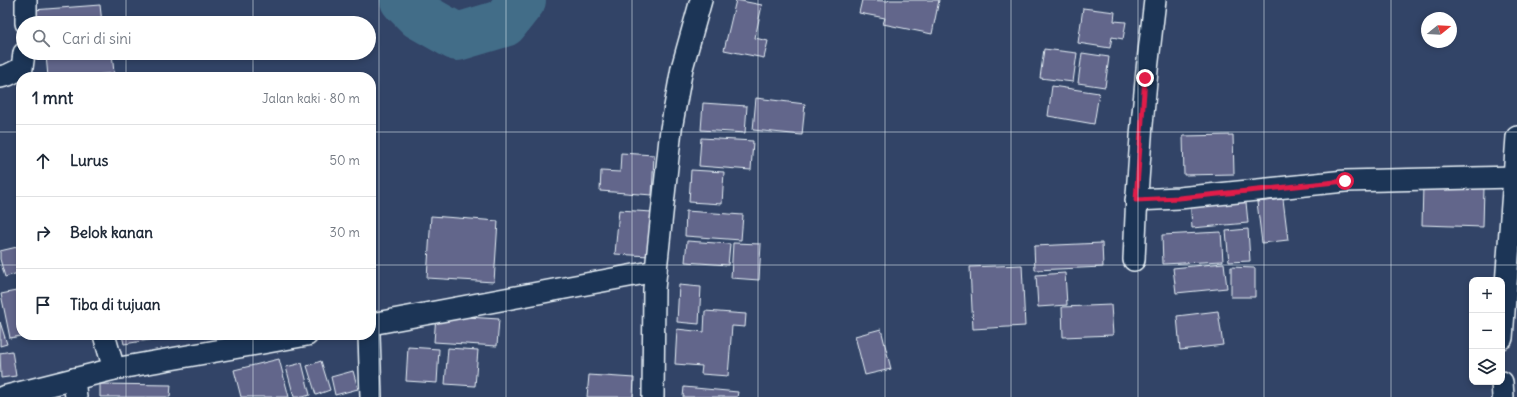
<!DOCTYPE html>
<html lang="id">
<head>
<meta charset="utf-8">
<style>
	:root { --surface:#fff; --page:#f6f6f7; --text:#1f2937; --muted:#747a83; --line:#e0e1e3 }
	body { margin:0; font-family:Delius,sans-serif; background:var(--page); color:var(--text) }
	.controls { position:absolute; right:12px; bottom:12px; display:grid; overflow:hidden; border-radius:8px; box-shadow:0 2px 6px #0003 }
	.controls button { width:36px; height:36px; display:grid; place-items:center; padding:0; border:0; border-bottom:1px solid var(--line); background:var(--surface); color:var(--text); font:20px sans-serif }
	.compass { position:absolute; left:1421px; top:12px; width:36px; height:36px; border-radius:50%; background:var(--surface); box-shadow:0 2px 6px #0003; rotate:72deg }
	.stop { position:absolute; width:12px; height:12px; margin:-9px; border:3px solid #e11d48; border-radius:50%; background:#fff }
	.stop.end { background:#e11d48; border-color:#fff; box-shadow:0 1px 4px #0008 }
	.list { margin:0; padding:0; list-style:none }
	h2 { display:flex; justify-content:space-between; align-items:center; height:52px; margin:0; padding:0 16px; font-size:17px }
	h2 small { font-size:13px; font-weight:400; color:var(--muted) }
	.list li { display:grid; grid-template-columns:26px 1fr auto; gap:12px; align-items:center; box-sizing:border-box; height:72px; padding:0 16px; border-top:1px solid var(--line) }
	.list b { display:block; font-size:15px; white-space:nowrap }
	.list em { font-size:13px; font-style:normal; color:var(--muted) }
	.icon { flex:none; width:22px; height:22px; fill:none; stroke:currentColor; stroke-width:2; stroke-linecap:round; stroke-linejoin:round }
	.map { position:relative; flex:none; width:1517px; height:397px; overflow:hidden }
	.search { position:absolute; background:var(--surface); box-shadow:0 2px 6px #0003; left:16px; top:16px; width:360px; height:44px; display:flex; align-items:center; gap:10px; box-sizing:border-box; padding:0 14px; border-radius:22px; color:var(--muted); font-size:15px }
	.panel { position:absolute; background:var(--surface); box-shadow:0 2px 6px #0003; left:16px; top:72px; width:360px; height:268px; border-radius:16px }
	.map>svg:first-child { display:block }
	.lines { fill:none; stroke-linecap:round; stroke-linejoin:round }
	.river { stroke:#426d88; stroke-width:48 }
	.building { fill:#62668b; stroke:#e8f1f8 }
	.street-casing { stroke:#e8f1f8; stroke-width:24 }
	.street { stroke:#1d3557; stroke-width:21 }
	.route { stroke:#e11d48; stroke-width:5 }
	.grid { fill:none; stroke:#e8f1f8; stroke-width:1; stroke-opacity:0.55 }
</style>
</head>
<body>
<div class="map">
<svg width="1517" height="397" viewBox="0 0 1517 397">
	<rect width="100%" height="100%" fill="#324467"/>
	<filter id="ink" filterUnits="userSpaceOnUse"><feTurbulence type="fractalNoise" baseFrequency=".025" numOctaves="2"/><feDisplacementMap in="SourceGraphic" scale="8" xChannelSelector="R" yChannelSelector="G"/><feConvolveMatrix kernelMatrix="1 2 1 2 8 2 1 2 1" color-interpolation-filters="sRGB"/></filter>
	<g filter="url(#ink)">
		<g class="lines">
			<polyline class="river" points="404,0 420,16 457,37 504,23 522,0"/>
		</g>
		<g class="building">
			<polygon points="736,0 762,5 755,38 768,41 764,58 724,50"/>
			<polygon points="862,0 888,1 889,0 939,0 932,34 883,24 885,18 859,13"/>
			<polygon points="100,5 102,23 34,23 33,10"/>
			<polygon points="1083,8 1115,12 1114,21 1126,22 1123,39 1112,37 1110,48 1078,43"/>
			<polygon points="1044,49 1077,53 1073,82 1040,78"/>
			<polygon points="62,53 112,53 114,73 73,77 48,77 46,55"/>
			<polygon points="1082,53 1109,57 1105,87 1078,83"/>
			<polygon points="1052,86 1099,93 1094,124 1048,116"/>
			<polygon points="756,98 805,104 802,135 753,130"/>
			<polygon points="703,103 747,106 745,133 701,130"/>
			<polygon points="1233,135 1234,174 1184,175 1183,136"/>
			<polygon points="701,138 753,141 751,170 699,166"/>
			<polygon points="621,153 654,155 652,195 600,191 601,171 620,172"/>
			<polygon points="691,170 724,172 722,204 689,202"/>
			<polygon points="1423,185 1484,187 1483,227 1422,225"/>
			<polygon points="1245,192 1248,223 1192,228 1190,197"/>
			<polygon points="1283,199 1288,240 1262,243 1257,202"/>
			<polygon points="619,210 652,212 649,256 615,254"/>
			<polygon points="686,211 743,215 741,240 685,236"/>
			<polygon points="431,216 498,221 494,282 427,278"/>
			<polygon points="1248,229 1250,261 1229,262 1226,231"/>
			<polygon points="1221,232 1223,261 1163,264 1162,235"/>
			<polygon points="687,241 730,244 728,265 685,262"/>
			<polygon points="733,243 761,244 759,280 731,278"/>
			<polygon points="1102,243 1103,267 1035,270 1034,246"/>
			<polygon points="17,247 21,261 21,272 5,277 0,259 0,251"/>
			<polygon points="1224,263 1227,288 1176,293 1173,268"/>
			<polygon points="1022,265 1025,326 973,329 970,267"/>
			<polygon points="1231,267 1255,268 1255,297 1231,297"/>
			<polygon points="1065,273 1067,305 1038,307 1036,275"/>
			<polygon points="679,285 701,287 699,324 677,322"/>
			<polygon points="21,290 21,335 26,335 10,338 1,294"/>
			<polygon points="1111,305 1113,335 1063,337 1062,307"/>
			<polygon points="705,311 746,314 745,327 732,326 728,376 701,374 702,366 675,364 677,329 704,332"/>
			<polygon points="1218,311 1223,345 1180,350 1177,316"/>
			<polygon points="436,315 499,319 497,346 434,342"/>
			<polygon points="0,322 7,344 0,346"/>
			<polygon points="881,329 891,369 865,375 855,336"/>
			<polygon points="122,335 161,335 162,338 124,344"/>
			<polygon points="408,347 439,349 437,383 406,381"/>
			<polygon points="448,348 478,350 475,386 445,384"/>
			<polygon points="12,351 16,376 1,378 0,353"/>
			<polygon points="279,359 289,397 241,397 234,370"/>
			<polygon points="321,361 330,390 316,395 307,366"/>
			<polygon points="302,363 310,395 303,397 294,397 286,367"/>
			<polygon points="353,371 358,389 335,395 331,377"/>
			<polygon points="589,375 634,378 633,397 587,397"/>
			<polygon points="100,384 171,385 170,397 100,397"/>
			<polygon points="684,387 738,392 737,397 683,397"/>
		</g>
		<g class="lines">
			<defs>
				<g id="street">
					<polyline points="26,0 26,23"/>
					<polyline points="0,77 8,75 22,68 24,53"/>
					<polyline points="1136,200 1179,198 1345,181 1515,177"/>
					<path d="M1134,260c3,-87 10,-173 21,-260"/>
					<polyline points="371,324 656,271"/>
					<polyline points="104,335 114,369"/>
					<polyline points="369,335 371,397"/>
					<polyline points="1502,338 1517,137"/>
					<polyline points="74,379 76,397"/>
					<polyline points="1502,382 1503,397"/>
					<polyline points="3,397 114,369 307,335"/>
					<polyline points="653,397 654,289 671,129 682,68 701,0"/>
				</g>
			</defs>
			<use href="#street" class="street-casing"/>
			<use href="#street" class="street"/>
		</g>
	</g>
	<g class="lines" filter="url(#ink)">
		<polyline class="route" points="1145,78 1136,200 1179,198 1345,181"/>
	</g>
	<path class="grid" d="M126,0v23M253,0v23M379,0v397M506,0v397M632,0v397M758,0v397M885,0v397M1011,0v397M1138,0v397M1264,0v397M1391,0v397M126,53v24M253,53v24M0,132h21M371,132h1146M0,265h21M371,265h1146M126,335v62M253,335v62"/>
</svg>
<div class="controls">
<button>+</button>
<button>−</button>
<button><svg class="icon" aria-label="layers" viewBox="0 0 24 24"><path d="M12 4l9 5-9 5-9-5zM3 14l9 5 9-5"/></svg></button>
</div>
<svg class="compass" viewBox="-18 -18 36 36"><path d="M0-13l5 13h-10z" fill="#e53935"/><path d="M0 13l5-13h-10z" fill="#747a83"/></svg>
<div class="stop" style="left:1345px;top:181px"></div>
<div class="stop end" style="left:1145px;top:78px"></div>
<div class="search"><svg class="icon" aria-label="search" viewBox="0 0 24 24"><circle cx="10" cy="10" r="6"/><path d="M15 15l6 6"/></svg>Cari di sini</div>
<section class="panel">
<h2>1 mnt<small>Jalan kaki · 80 m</small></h2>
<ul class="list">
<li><svg class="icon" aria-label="ahead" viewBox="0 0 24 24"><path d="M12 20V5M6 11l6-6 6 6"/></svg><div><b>Lurus</b></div><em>50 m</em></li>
<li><svg class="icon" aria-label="right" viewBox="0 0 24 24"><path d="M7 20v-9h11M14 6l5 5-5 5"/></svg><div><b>Belok kanan</b></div><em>30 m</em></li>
<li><svg class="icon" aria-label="arrive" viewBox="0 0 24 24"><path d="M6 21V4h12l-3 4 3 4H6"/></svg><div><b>Tiba di tujuan</b></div></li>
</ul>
</section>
</div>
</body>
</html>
